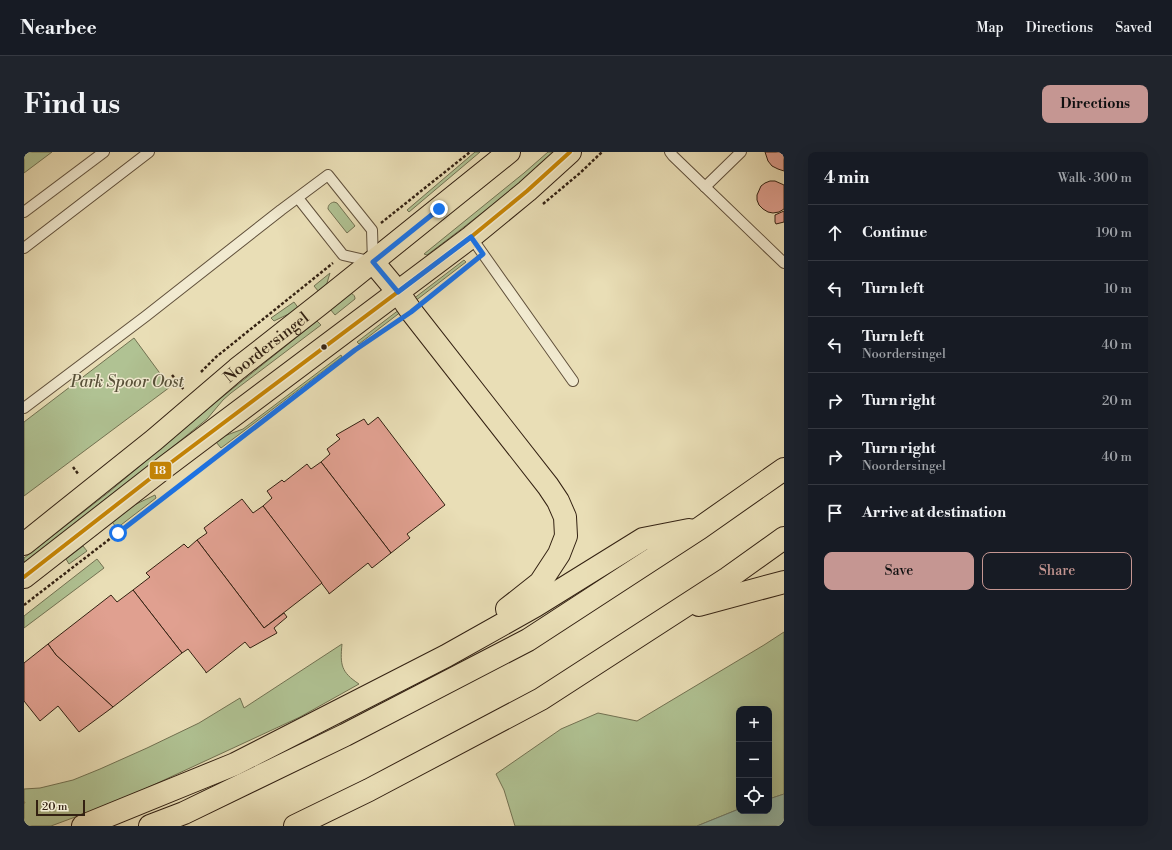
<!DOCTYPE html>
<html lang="en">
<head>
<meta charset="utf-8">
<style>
	:root { --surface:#171b24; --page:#20242c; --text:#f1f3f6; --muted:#9ea1a6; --line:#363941; --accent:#c59692 }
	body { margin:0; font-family:"Libre Bodoni",serif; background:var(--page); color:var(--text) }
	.controls { position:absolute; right:12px; bottom:12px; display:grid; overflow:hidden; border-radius:8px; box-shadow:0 4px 16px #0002 }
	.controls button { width:36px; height:36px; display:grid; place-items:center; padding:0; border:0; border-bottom:1px solid var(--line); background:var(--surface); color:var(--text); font:20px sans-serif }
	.scale { position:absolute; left:12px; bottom:10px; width:49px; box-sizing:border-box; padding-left:4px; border:2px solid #332112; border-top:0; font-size:11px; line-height:14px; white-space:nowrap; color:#332112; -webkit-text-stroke:3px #f1ead0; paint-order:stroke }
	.stop { position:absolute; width:12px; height:12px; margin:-9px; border:3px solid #1a73e8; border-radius:50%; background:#fff }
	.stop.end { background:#1a73e8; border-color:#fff; box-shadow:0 1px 4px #0008 }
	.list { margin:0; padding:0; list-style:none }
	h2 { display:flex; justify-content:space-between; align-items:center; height:52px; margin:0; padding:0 16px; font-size:17px }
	h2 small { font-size:13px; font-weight:400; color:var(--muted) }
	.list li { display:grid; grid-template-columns:26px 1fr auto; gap:12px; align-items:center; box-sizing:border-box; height:56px; padding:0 16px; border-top:1px solid var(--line) }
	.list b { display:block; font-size:15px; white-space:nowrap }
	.list p { margin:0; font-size:13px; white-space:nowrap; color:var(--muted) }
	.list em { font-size:13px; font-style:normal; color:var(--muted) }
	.actions { display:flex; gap:8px; padding:12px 16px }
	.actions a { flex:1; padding:9px 0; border:1px solid var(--accent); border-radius:8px; text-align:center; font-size:14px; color:var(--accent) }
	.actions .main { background:var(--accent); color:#111 }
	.icon { flex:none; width:22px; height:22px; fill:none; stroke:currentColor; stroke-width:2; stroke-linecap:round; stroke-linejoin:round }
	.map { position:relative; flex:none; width:760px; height:674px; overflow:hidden; border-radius:8px }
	header { display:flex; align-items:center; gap:24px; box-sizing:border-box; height:56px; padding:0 20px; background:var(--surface); border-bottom:1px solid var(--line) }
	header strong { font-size:19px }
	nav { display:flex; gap:22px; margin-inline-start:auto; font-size:14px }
	.intro { display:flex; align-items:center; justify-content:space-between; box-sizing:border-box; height:96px; padding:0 24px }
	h1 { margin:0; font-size:28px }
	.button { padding:10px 18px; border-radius:8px; background:var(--accent); color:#111; font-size:14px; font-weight:700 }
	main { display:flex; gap:24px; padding:0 24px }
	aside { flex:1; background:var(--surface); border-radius:8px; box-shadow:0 4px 16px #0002 }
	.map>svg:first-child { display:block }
	.green { fill:#b0c293; stroke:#727252 }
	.water { fill:#98bcaa; stroke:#707e6d }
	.building { fill:#e0a090; stroke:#332112 }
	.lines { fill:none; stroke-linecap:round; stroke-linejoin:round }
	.service-casing { stroke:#60503b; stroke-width:12 }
	.primary-casing { stroke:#332112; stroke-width:24 }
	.motorway-casing { stroke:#332112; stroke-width:24 }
	.path { stroke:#332112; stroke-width:2.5; stroke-dasharray:3 2; stroke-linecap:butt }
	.service { stroke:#f1ead0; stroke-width:10 }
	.primary { stroke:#e9deb6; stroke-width:22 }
	.motorway { stroke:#e9deb6; stroke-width:22 }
	.bus-1-casing { stroke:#f1ead0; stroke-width:7 }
	.bus-1 { stroke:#c68504; stroke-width:4 }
	.route { stroke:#1a73e8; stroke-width:5 }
	.bus-dot { fill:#332112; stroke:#f1ead0; stroke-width:1.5 }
	.labels { text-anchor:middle; stroke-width:3; stroke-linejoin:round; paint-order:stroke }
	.street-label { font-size:16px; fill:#332112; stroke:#f1ead0 }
	.park-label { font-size:16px; font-style:italic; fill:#585139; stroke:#f1ead0 }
	.line-badge { stroke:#f1ead0; stroke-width:1.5 }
	.badge-label { font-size:11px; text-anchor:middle; font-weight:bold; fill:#fff }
</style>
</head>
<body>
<header>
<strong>Nearbee</strong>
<nav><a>Map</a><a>Directions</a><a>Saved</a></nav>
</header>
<div class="intro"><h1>Find us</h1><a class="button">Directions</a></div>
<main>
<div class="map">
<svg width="760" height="674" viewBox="0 0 760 674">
	<rect width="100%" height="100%" fill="#e9deb6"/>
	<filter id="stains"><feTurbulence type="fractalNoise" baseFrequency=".005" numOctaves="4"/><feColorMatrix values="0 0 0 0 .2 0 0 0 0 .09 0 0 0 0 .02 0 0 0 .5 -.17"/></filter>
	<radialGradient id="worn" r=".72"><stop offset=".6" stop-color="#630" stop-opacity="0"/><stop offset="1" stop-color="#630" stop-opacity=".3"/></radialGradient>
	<g class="green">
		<polygon points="0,0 28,0 0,21"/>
		<polygon points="451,0 456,0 385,60 383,58"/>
		<path d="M524,0h9c-42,36 -86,70 -130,103l-3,-1 100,-81z"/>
		<path d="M310,50l3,1 18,23 -8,7 -19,-24c0,-4 2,-6 6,-7z"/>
		<polygon points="440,108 442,110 335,192 333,190"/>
		<polygon points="306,121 303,131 295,140 290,134"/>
		<path d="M327,141c3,2 4,3 4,6l-20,16 -5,-6 18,-15z"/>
		<polygon points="270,150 275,157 250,169 247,166"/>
		<polygon points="293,169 297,173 207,241 199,248 183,267 0,415 0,406 85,340 192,250"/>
		<polygon points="110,186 146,235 0,344 0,270"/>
		<polygon points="317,203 318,205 197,296 192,290 195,286 219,277"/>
		<polygon points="131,343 132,346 93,376 88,370 104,356"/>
		<polygon points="59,394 63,399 45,412 42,407"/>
		<polygon points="73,407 80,416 0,476 0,464"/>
		<polygon points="760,480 760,642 745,647 745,557 715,557 715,657 673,674 491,674 480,638 472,622 537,577 574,561 613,569 740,493"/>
		<path d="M318,492c-2,21 -1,28 17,40l-59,33 -179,83 -70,26h-27v-23h1l-1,-2v-12l16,-1 33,-8 27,-11 47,-21 52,-25 41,-25 4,10z"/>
	</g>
	<polygon class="water" points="760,642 760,674 673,674 715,657 715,659 745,659 745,647"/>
	<g class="building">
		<polygon points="741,0 760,0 760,19 754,17 748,14 744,9"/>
		<polygon points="746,29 751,29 760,33 760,57 755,60 749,61 744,60 739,57 735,53 733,48 733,43 737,34 741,31"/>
		<polygon points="760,59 760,70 752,72 751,70 751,63"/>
		<polygon points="354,265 421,353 383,382 386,386 367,401 297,310 306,302 303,297 316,287 312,283 340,267 344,273"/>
		<polygon points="297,310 367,401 348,416 344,411 305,442 305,441 239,354 248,346 243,339 258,328 260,330 283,312 287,317"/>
		<polygon points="218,347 229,361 239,354 298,431 240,476 173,388 183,381 180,376"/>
		<polygon points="173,388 240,476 260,461 263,465 250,476 253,481 226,496 221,490 182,521 182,520 164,497 158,501 109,438 126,425 122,421 160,392 164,396"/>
		<polygon points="109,438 158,501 89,555 32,503 24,492 87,443 93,450"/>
		<polygon points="24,492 32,503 89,555 55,580 34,554 16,569 0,549 0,511"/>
	</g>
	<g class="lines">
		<defs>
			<g id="service">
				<polyline points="646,0 649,4 760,111"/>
				<polyline points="681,35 717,0"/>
				<polyline points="0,60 80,0"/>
				<polyline points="447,85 549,229"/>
				<polyline points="0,96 125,0"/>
				<polyline points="0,256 122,164 257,58 304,23 348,78 349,110 319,103 274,46"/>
			</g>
			<g id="primary">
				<polyline points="349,110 374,140"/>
				<path id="s1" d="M0,392l130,-104 83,-71 83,-65 189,-152"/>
				<polyline points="0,425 141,315 447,85 503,39 546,0"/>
			</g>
			<g id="motorway">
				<polyline points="374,140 387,159 524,334 534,349 541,365 542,384 535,402 516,431 483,457"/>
				<polyline points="675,453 760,430"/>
				<polyline points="59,674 211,612 422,504 511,454 619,387 665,378"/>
				<polyline points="126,674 160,661 321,583 504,488 676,376 760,317"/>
				<polyline points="271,674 345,638 517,547 704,426 760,386"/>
			</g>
		</defs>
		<use href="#service" class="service-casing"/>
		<use href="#primary" class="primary-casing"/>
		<use href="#motorway" class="motorway-casing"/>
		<g class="path">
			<polyline points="519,52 556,21 578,0"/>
			<polyline points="357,71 446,0"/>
			<polyline points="401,148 449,110"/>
			<polyline points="177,220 192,205 309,111"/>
			<polyline points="148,223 160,238"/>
			<polyline points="49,315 55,323"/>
			<polyline points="0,453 331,198 372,170"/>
		</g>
		<use href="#service" class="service"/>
		<use href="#primary" class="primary"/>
		<use href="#motorway" class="motorway"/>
		<defs>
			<polyline id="bus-1" points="0,425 141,315 447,85 503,39 546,0"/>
		</defs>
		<use href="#bus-1" class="bus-1-casing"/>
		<use href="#bus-1" class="bus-1"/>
	</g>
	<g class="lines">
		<polyline class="route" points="94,381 331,198 387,160 459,102 447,85 374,140 349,110 415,57"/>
	</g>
	<circle class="bus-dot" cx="300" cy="195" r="3.5"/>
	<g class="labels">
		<g class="street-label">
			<text dy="6" stroke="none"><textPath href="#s1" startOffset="312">Noordersingel</textPath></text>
		</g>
		<g class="park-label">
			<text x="103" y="235">Park Spoor Oost</text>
		</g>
	</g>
	<rect class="line-badge" x="125" y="309" width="23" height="19" rx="4" fill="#c68504"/>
	<g class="badge-label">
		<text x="136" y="322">18</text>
	</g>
	<rect width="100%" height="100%" filter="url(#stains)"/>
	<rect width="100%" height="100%" fill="url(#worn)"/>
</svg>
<div class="controls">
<button>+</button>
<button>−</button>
<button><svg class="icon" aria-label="locate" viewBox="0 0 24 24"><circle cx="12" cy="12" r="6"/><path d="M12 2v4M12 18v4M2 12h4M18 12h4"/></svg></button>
</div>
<div class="scale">20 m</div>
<div class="stop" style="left:94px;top:381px"></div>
<div class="stop end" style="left:415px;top:57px"></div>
</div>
<aside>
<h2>4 min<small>Walk · 300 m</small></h2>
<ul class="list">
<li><svg class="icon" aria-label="ahead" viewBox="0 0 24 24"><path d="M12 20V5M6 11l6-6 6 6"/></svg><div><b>Continue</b></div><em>190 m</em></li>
<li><svg class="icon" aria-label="left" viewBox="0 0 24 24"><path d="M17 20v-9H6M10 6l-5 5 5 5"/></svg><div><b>Turn left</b></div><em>10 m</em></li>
<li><svg class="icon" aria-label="left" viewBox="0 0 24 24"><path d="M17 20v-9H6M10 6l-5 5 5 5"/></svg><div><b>Turn left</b><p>Noordersingel</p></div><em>40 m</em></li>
<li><svg class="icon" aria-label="right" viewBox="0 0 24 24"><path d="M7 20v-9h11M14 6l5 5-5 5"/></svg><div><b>Turn right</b></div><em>20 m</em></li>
<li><svg class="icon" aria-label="right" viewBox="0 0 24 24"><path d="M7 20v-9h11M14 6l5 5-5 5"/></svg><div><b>Turn right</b><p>Noordersingel</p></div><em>40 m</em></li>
<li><svg class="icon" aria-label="arrive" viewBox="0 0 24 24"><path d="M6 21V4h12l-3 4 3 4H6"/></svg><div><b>Arrive at destination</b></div></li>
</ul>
<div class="actions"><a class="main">Save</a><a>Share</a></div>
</aside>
</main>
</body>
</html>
